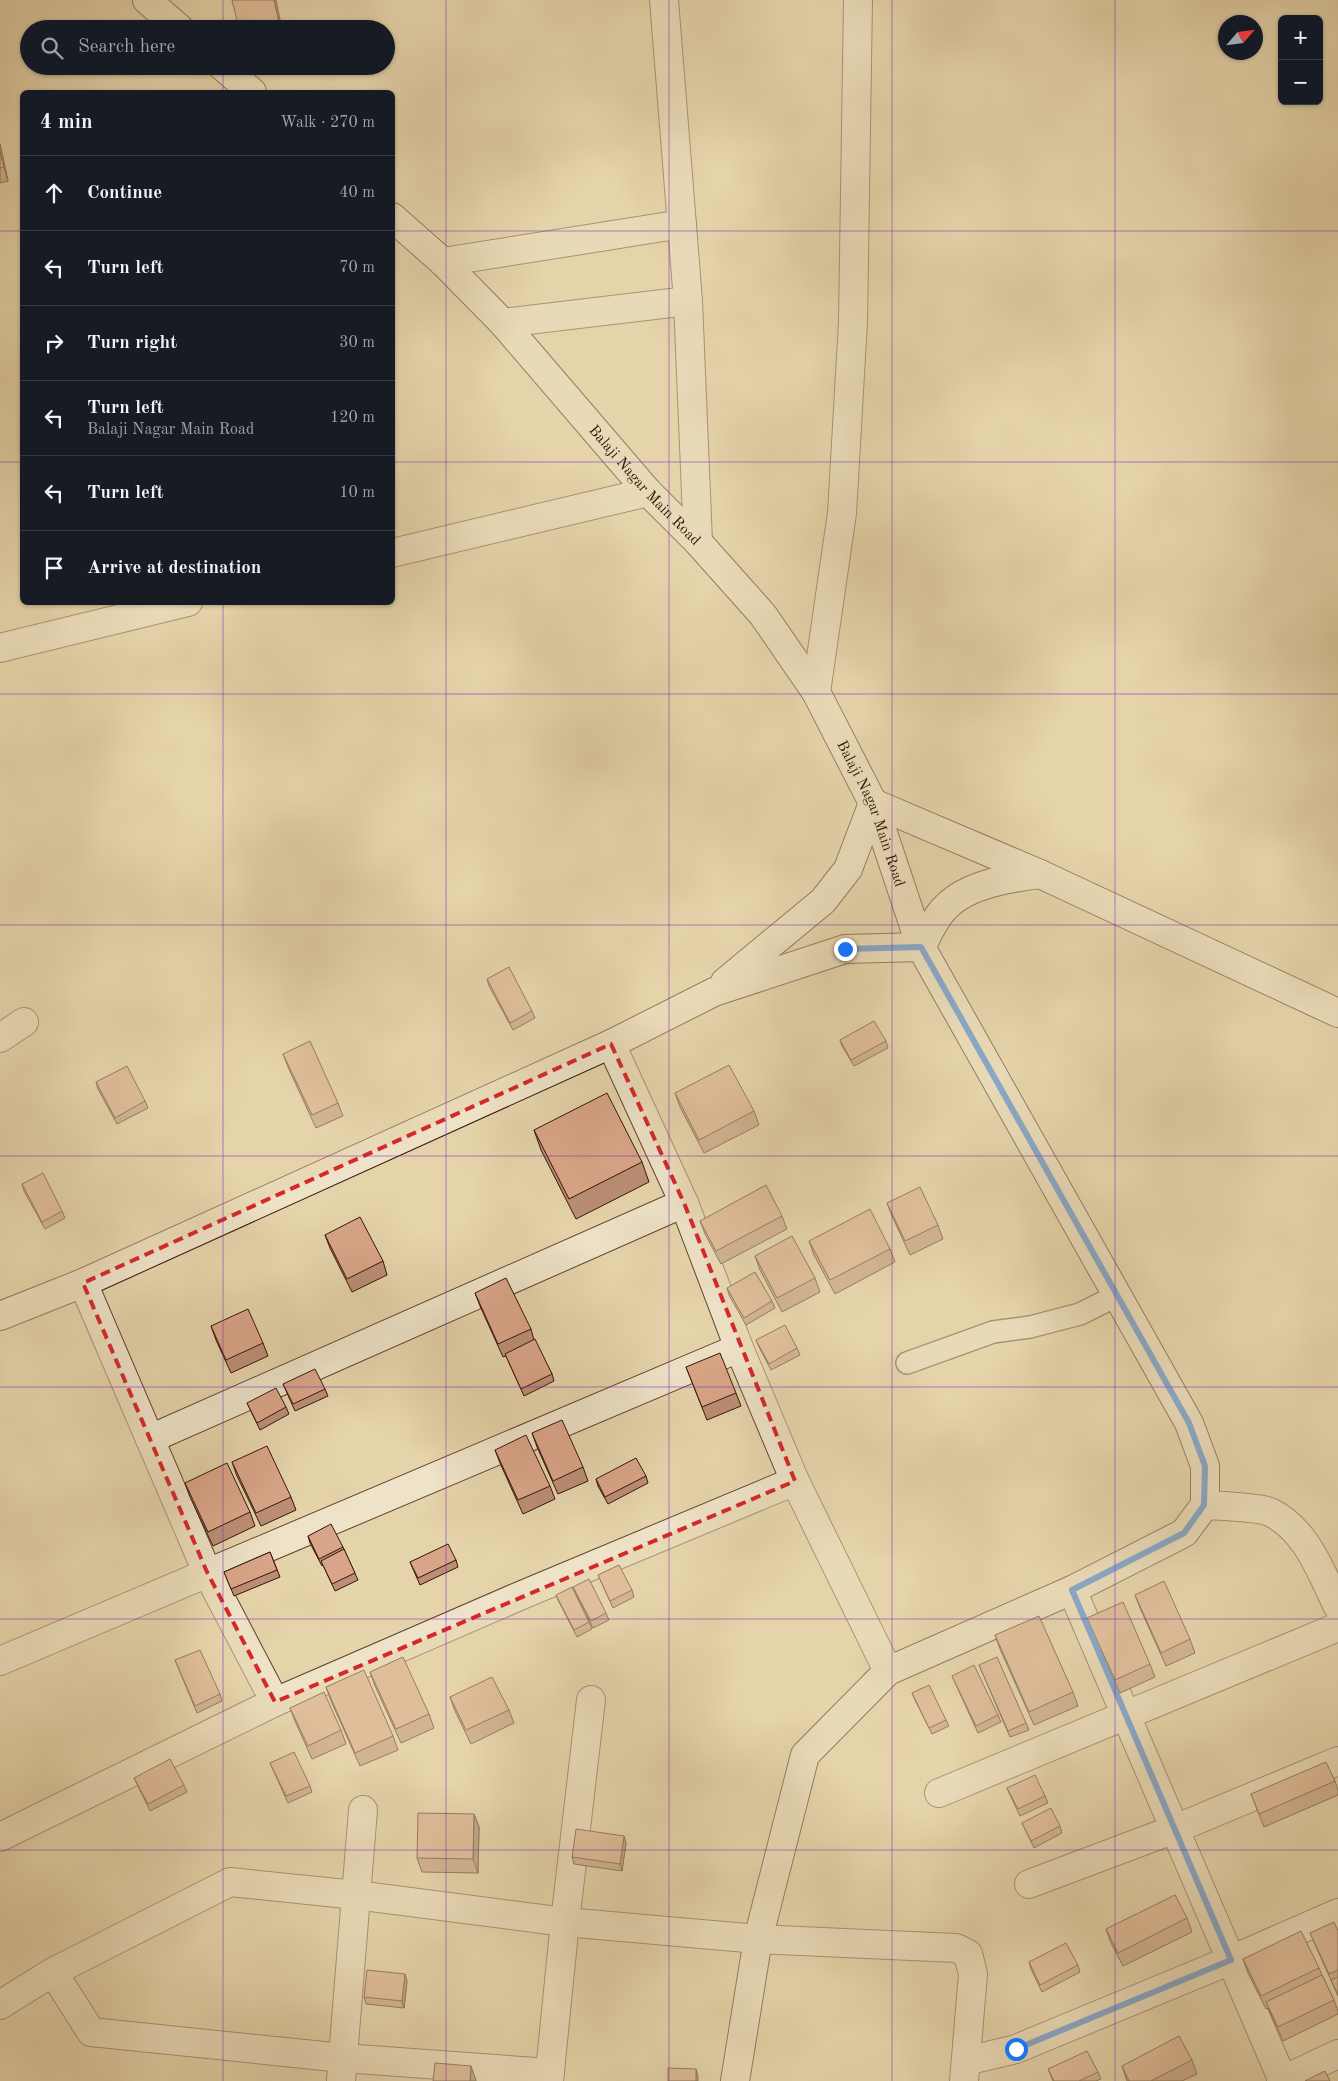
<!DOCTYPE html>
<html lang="en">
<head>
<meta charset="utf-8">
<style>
	:root { --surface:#171b24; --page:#242831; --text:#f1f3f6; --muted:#9ea1a6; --line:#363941 }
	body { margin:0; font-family:"Old Standard TT",serif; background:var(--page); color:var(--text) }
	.controls { position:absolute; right:15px; top:15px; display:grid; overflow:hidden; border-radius:8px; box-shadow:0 1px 4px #0004 }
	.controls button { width:45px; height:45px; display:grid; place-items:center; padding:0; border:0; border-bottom:1px solid var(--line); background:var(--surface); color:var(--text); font:25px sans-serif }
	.compass { position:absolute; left:1218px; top:15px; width:45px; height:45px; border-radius:50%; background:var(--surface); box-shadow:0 1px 4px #0004; rotate:62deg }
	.stop { position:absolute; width:15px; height:15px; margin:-11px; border:4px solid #1a73e8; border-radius:50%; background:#fff }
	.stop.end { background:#1a73e8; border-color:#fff; box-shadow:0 1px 5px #0008 }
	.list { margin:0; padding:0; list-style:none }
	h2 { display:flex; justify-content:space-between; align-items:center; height:65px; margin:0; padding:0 20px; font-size:21px }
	h2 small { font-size:16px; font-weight:400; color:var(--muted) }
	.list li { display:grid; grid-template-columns:32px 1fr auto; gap:15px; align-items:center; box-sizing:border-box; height:75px; padding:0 20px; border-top:1px solid var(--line) }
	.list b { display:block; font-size:19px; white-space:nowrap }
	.list p { margin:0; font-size:16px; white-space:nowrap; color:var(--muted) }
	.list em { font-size:16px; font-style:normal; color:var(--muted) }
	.icon { flex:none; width:28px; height:28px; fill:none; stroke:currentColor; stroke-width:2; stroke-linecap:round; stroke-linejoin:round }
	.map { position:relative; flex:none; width:1338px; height:2081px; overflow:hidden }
	.search { position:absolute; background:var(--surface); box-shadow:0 1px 4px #0004; left:20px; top:20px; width:375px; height:55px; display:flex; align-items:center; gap:12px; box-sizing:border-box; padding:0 18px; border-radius:28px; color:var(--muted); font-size:19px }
	.panel { position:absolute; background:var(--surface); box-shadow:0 1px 4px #0004; left:20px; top:90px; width:375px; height:515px; border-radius:8px }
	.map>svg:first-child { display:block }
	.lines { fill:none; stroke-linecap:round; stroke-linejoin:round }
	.lane-casing { stroke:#604431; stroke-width:24 }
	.street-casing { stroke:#604431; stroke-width:30 }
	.secondary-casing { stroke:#341409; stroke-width:30 }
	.lane { stroke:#eee2c8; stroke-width:21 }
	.street { stroke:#eee2c8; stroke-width:28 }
	.secondary { stroke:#eee2c8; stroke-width:28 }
	.wall { fill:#bb8e75; stroke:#341409 }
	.shaded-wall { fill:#98745f; stroke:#341409 }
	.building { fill:#d9a588; stroke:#341409 }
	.route { stroke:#1a73e8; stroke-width:6 }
	.marked { fill:none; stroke:#d62828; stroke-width:4; stroke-dasharray:10 6; stroke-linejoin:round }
	.grid { fill:none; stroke:#7b2cbf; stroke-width:1; stroke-opacity:0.55 }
	.labels { text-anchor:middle; stroke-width:4; stroke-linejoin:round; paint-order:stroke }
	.street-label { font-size:15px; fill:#341409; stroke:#eee2c8 }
</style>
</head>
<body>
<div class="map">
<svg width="1338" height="2081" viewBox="0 0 1338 2081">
	<rect width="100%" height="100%" fill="#e5d3aa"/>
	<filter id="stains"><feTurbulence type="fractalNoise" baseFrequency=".004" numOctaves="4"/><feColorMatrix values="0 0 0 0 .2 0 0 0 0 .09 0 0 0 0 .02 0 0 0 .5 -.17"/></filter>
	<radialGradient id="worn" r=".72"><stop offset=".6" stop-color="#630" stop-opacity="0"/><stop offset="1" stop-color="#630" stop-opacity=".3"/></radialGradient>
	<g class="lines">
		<defs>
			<polyline id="lane" points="907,1363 993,1332 1030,1327 1080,1314 1116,1296"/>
			<g id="street">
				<polyline points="664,0 688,301 698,542"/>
				<polyline points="443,262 682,224"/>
				<polyline points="503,323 688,301"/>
				<polyline points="392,553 648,492"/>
				<polyline points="0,648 188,602"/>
				<polyline points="816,692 842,513 853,322 858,0"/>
				<polyline points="0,1038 24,1022"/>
				<polyline points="611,1044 684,1203 739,1348 795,1481 888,1671"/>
				<polyline points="83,1283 207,1572 275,1702"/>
				<polyline points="150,1439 684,1203"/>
				<path d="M1205,1505c15,1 53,2 65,7 37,18 51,60 68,95"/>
				<polyline points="1072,1590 1283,2081"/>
				<polyline points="0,1661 739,1348"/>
				<polyline points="939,1793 1338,1627"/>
				<polyline points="0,1837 275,1702 522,1595 795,1481"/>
				<polyline points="1029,1884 1175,1829 1338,1761"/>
				<polyline points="53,1972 91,2032 343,2058 550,2073"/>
				<polyline points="0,2005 53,1972 230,1882 356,1895 565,1922 758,1939 956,1948 968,1954 973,1974 964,2081"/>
				<polyline points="966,2061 1016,2049 1231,1960 1338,1913"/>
				<polyline points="341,2081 363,1810"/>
				<polyline points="549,2081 565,1922 591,1700"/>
				<polyline points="1281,2081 1338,2054"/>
			</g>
			<g id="secondary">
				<polyline points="147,0 180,29"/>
				<polyline points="222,66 252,92"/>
				<path id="s1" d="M392,217l51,45 60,61 145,169 50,50 65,73 53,77 57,111 48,144 268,476 16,43v39l-21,28 -112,57 -184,81 -83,84 -47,184 -23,142"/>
				<polyline points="725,982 823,901 848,869 873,803 1040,874 1338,1013"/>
				<path d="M0,1316l83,-33 528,-239 103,-52 131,-43 76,-2c7,-12 14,-30 25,-40 22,-23 64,-29 94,-33"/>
			</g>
		</defs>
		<use href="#lane" class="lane-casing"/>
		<use href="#street" class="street-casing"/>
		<use href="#secondary" class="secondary-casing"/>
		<use href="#lane" class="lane"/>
		<use href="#street" class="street"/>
		<use href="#secondary" class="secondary"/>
	</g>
	<g class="wall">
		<polygon points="0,144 8,181 0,183"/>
		<polygon points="487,979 532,1011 535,1018 513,1030 489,986"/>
		<polygon points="840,1040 886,1041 888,1048 854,1066 842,1046"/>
		<polygon points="283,1054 338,1103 343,1116 316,1128 288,1067"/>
		<polygon points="96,1082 145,1101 148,1108 117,1124 98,1089"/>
		<polygon points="675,1093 754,1111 759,1125 704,1153 680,1107"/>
		<polygon points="534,1130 642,1162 649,1182 576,1219 541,1150"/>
		<polygon points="22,1184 62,1211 65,1218 45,1229 24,1191"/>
		<polygon points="887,1203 938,1225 943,1239 910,1255 892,1216"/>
		<polygon points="782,1216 787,1229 721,1264 705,1234 700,1221"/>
		<polygon points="325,1235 383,1261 387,1275 352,1292 330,1248"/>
		<polygon points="809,1241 890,1249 895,1262 835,1294 814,1255"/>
		<polygon points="755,1256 815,1278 820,1292 782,1312 760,1270"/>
		<polygon points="727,1288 772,1301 775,1308 746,1325 729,1295"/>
		<polygon points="475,1293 531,1329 534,1340 552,1374 554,1381 524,1396 506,1356 503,1357 480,1306"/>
		<polygon points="211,1326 263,1343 268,1356 231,1373 216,1340"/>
		<polygon points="756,1340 797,1348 800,1355 771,1370 759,1347"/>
		<polygon points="686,1367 736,1393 741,1406 707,1420"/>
		<polygon points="283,1384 325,1389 328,1396 295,1411"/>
		<polygon points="247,1403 286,1407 289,1414 260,1430"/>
		<polygon points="532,1433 583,1467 588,1481 558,1494 537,1447"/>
		<polygon points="495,1450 550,1486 555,1499 523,1514 500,1463"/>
		<polygon points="232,1462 291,1497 296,1510 261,1526 237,1476"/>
		<polygon points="646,1476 648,1483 608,1504 598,1486 596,1479"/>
		<polygon points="185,1483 250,1512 255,1526 213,1546 190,1497"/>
		<polygon points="308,1536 343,1547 358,1580 335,1591 323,1565 322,1566 310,1543"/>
		<polygon points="270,1552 280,1577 234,1596 224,1572"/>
		<polygon points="456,1560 458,1567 420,1585 410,1562"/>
		<polygon points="598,1575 632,1590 634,1597 613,1608"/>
		<polygon points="573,1587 606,1613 609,1620 593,1628 576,1594"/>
		<polygon points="556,1595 589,1622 592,1629 577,1637 559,1602"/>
		<polygon points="1135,1595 1190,1639 1195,1653 1166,1666 1140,1608"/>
		<polygon points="1087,1618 1150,1664 1155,1677 1120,1693 1092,1631"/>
		<polygon points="995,1635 1073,1692 1078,1706 1034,1725 1000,1649"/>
		<polygon points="175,1660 220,1694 222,1701 197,1713"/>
		<polygon points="979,1665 1026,1723 1029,1730 1010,1737"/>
		<polygon points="370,1672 429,1714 434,1728 401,1743 375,1686"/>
		<polygon points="952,1676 998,1715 1001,1722 978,1733"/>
		<polygon points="326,1687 393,1736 398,1750 360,1766 331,1701"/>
		<polygon points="912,1693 946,1720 949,1726 932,1734 915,1700"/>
		<polygon points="450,1697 509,1710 514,1723 471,1744 455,1711"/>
		<polygon points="290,1708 341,1730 346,1744 312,1759 295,1721"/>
		<polygon points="270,1763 310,1786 312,1792 288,1803"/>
		<polygon points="134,1778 184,1785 187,1792 150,1811 137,1784"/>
		<polygon points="1335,1781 1338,1790 1338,1795 1264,1827 1251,1794"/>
		<polygon points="1007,1788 1045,1796 1048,1803 1020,1816 1010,1795"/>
		<polygon points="474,1814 479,1827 478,1873 422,1872 417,1858"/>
		<polygon points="1022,1823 1060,1826 1062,1833 1034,1848"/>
		<polygon points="624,1836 626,1843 622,1871 574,1864 572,1857"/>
		<polygon points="1187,1918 1192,1932 1123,1966 1111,1943 1106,1929"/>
		<polygon points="1338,1931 1338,1996 1310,1933"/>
		<polygon points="1243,1959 1319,1968 1322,1975 1334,2000 1338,2011 1338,2014 1283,2041 1268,2008 1266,2009 1248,1973"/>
		<polygon points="1029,1962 1078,1965 1080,1972 1042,1992 1031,1969"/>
		<polygon points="407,1981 404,2008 366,2004 364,1997"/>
		<polygon points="1192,2060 1197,2074 1182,2081 1127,2081 1122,2066"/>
		<polygon points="1048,2069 1098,2072 1101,2079 1096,2081 1053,2081"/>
	</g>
	<g class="shaded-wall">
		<polygon points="274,0 276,0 282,29 281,29"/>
		<polygon points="0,144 8,181 4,167 0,152"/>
		<polygon points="474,1814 479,1827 478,1873 473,1859"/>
		<polygon points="624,1836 626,1843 622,1871 620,1864"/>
		<polygon points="405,1974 407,1981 404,2008 402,2001"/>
		<polygon points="471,2066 476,2080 476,2081 470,2081"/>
		<polygon points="696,2069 698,2076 698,2081 696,2081"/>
	</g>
	<g class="building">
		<polygon points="232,0 274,0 280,27 271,29 239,29"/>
		<polygon points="0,152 4,167 0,168"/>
		<polygon points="509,967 532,1011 510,1023 487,979"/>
		<polygon points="874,1021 886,1041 851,1060 840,1040"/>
		<polygon points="310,1041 338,1103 312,1115 283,1054"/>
		<polygon points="729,1065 754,1111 699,1140 675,1093"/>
		<polygon points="127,1066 145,1101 115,1118 96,1082"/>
		<polygon points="607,1093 642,1162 569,1199 534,1130"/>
		<polygon points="43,1173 62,1211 42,1222 22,1184"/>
		<polygon points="766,1185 782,1216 716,1251 700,1221"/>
		<polygon points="920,1187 938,1225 905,1241 887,1203"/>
		<polygon points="870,1209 890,1249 830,1280 809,1241"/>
		<polygon points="360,1217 383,1261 347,1279 325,1235"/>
		<polygon points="792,1236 815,1278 777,1298 755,1256"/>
		<polygon points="755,1272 772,1301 744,1318 727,1288"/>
		<polygon points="506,1278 531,1329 498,1344 475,1293"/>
		<polygon points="248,1309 263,1343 226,1360 211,1326"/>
		<polygon points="785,1325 797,1348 769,1364 756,1340"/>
		<polygon points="535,1339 552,1374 521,1389 505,1354"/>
		<polygon points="720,1353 736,1393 702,1407 686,1367"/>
		<polygon points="315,1369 325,1389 293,1404 283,1384"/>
		<polygon points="276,1388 286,1407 257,1423 247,1403"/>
		<polygon points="562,1420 583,1467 553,1481 532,1433"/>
		<polygon points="526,1435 550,1486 518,1500 495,1450"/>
		<polygon points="267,1446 291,1497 256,1513 232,1462"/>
		<polygon points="636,1458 646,1476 605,1497 596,1479"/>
		<polygon points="227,1463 250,1512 208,1532 185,1483"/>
		<polygon points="331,1524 343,1547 319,1559 308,1536"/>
		<polygon points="448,1544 456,1560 418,1578 410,1562"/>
		<polygon points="344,1549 355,1573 332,1584 321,1561"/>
		<polygon points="270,1552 277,1570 231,1589 224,1572"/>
		<polygon points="619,1565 632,1590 610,1601 598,1575"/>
		<polygon points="589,1579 606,1613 591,1621 573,1587"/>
		<polygon points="1164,1581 1190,1639 1161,1653 1135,1595"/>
		<polygon points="572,1587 589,1622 574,1630 556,1595"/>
		<polygon points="1123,1602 1150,1664 1115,1680 1087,1618"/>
		<polygon points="1039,1616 1073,1692 1029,1712 995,1635"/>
		<polygon points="200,1650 220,1694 195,1706 175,1660"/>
		<polygon points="403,1657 429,1714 396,1729 370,1672"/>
		<polygon points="997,1657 1026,1723 1008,1731 979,1665"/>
		<polygon points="974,1665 998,1715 976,1726 952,1676"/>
		<polygon points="364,1670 393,1736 355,1753 326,1687"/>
		<polygon points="492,1677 509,1710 466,1730 450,1697"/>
		<polygon points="929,1685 946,1720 929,1728 912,1693"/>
		<polygon points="324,1692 341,1730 308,1746 290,1708"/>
		<polygon points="294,1752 310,1786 286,1796 270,1763"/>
		<polygon points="170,1759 184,1785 148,1804 134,1778"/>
		<polygon points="1326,1762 1335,1781 1259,1814 1251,1794"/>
		<polygon points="1035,1775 1045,1796 1018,1809 1007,1788"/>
		<polygon points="1051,1808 1060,1826 1031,1841 1022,1823"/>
		<polygon points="418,1813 474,1814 473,1859 417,1858"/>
		<polygon points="576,1829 624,1836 620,1864 572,1857"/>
		<polygon points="1175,1895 1187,1918 1118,1953 1106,1929"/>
		<polygon points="1334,1922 1338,1931 1338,1970 1329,1974 1310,1933"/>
		<polygon points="1301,1931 1319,1968 1261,1996 1243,1959"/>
		<polygon points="1066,1943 1078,1965 1040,1985 1029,1962"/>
		<polygon points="367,1970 405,1974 402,2001 364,1997"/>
		<polygon points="1322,1975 1334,2000 1278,2027 1266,2002"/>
		<polygon points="1338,1977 1338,1995 1331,1980"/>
		<polygon points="1179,2036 1192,2060 1151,2081 1129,2081 1122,2066"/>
		<polygon points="1087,2051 1098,2072 1079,2081 1054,2081 1048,2069"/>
		<polygon points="435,2063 471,2066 470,2081 433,2081"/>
		<polygon points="668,2068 696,2069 696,2081 668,2081"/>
		<polygon points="1325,2071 1330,2081 1305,2081"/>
	</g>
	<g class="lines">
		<polyline class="route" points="845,949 921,947 1189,1423 1205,1466 1204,1505 1184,1533 1072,1590 1231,1960 1016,2049"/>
	</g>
	<path d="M0 0H1338V2081H0ZM611,1044l73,159 111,278 -520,221 -68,-130 -124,-289z" fill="#e5d3aa" fill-opacity=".55" fill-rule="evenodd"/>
	<path class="marked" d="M611,1044l73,159 111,278 -520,221 -68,-130 -124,-289z"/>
	<path class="grid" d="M223,0v29M446,0v2081M669,0v2081M892,0v2081M1115,0v2081M223,66v26M0,231h22M392,231h946M0,462h22M392,462h946M223,602v1479M0,694h1338M0,925h1338M0,1156h1338M0,1387h1338M0,1619h1338M0,1850h1338"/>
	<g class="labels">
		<g class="street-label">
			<text dy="5" stroke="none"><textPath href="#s1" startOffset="369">Balaji Nagar Main Road</textPath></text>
			<text dy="5" stroke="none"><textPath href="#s1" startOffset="772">Balaji Nagar Main Road</textPath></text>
		</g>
	</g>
	<rect width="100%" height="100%" filter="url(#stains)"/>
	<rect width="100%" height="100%" fill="url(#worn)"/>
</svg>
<div class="controls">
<button>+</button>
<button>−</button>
</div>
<svg class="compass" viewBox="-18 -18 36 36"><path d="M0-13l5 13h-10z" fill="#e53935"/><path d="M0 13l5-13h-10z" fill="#9ea1a6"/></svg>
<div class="stop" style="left:1016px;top:2049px"></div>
<div class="stop end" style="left:845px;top:949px"></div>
<div class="search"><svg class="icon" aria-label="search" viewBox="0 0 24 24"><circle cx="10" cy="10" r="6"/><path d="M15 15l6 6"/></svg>Search here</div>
<section class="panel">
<h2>4 min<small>Walk · 270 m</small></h2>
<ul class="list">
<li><svg class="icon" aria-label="ahead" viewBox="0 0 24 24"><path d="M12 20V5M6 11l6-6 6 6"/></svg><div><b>Continue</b></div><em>40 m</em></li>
<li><svg class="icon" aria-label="left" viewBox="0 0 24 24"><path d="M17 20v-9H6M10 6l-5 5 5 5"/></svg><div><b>Turn left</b></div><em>70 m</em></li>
<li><svg class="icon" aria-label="right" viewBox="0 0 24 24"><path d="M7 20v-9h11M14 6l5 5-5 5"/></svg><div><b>Turn right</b></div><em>30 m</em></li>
<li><svg class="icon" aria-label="left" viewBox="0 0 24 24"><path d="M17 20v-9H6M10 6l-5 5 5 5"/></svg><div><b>Turn left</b><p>Balaji Nagar Main Road</p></div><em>120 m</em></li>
<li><svg class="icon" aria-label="left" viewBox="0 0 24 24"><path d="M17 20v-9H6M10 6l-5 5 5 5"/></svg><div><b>Turn left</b></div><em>10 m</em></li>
<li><svg class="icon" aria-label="arrive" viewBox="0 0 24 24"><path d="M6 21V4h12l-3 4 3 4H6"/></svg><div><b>Arrive at destination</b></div></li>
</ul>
</section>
</div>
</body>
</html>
